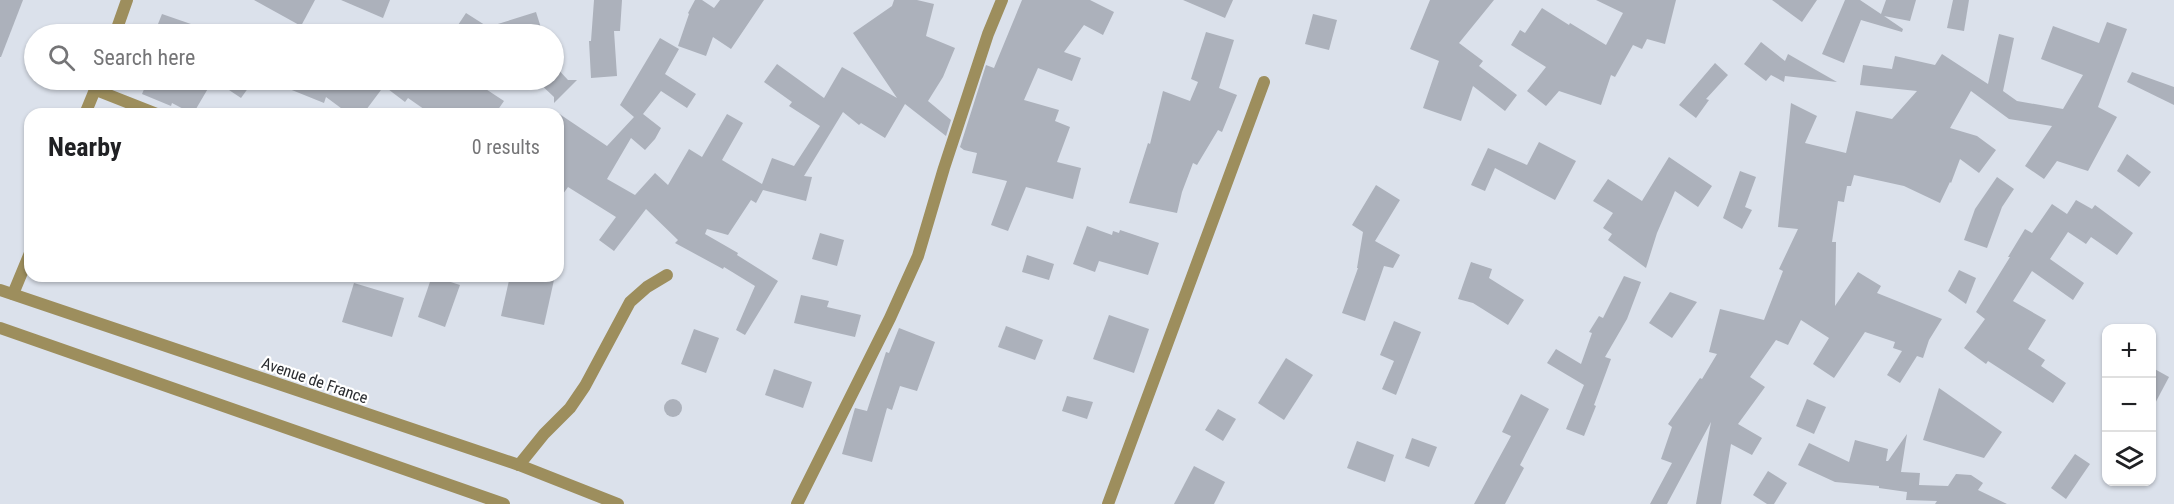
<!DOCTYPE html>
<html lang="en">
<head>
<meta charset="utf-8">
<style>
	:root { --surface:#fff; --page:#f6f6f6; --text:#202124; --muted:#757577; --line:#e0e0e0 }
	body { margin:0; font-family:"Roboto Condensed",sans-serif; background:var(--page); color:var(--text) }
	.controls { position:absolute; right:18px; bottom:18px; display:grid; overflow:hidden; border-radius:12px; box-shadow:0 2px 4px #0004 }
	.controls button { width:54px; height:54px; display:grid; place-items:center; padding:0; border:0; border-bottom:2px solid var(--line); background:var(--surface); color:var(--text); font:30px sans-serif }
	.list { margin:0; padding:0; list-style:none }
	h2 { display:flex; justify-content:space-between; align-items:center; height:78px; margin:0; padding:0 24px; font-size:26px }
	h2 small { font-size:20px; font-weight:400; color:var(--muted) }
	.icon { flex:none; width:33px; height:33px; fill:none; stroke:currentColor; stroke-width:2; stroke-linecap:round; stroke-linejoin:round }
	.map { position:relative; flex:none; width:2174px; height:504px; overflow:hidden }
	.search { position:absolute; background:var(--surface); box-shadow:0 2px 4px #0004; left:24px; top:24px; width:540px; height:66px; display:flex; align-items:center; gap:15px; box-sizing:border-box; padding:0 21px; border-radius:33px; color:var(--muted); font-size:22px }
	.panel { position:absolute; background:var(--surface); box-shadow:0 2px 4px #0004; left:24px; top:108px; width:540px; height:174px; border-radius:18px }
	.map>svg:first-child { display:block }
	.building { fill:#acb1bb }
	.lines { fill:none; stroke-linecap:round; stroke-linejoin:round }
	.service { stroke:#9d8e5d; stroke-width:12 }
	.minor { stroke:#9d8e5d; stroke-width:12 }
	.tertiary { stroke:#9d8e5d; stroke-width:12 }
	.labels { text-anchor:middle; stroke-width:4.5; stroke-linejoin:round; paint-order:stroke }
	.street-label { font-size:16px; fill:#2a2c30; stroke:#fff }
</style>
</head>
<body>
<div class="map">
<svg width="2174" height="504" viewBox="0 0 2174 504">
	<rect width="100%" height="100%" fill="#dbe1eb"/>
	<g class="building">
		<polygon points="0,0 23,0 1,57 0,57"/>
		<polygon points="254,0 315,0 301,26"/>
		<polygon points="341,0 390,0 383,18"/>
		<polygon points="594,0 622,0 620,31 614,31 617,76 591,78 589,41 591,41"/>
		<polygon points="695,0 702,0 714,8 720,0 764,0 731,49 713,37 706,56 678,46 689,14 688,13"/>
		<polygon points="894,0 917,0 934,4 926,36 955,48 943,77 928,101 951,120 946,136 905,104 885,138 861,123 859,125 843,112 804,176 812,177 806,201 763,190 756,203 751,200 728,235 707,229 705,234 738,253 737,255 778,281 745,335 736,330 755,286 724,267 723,269 675,243 678,240 646,209 614,251 599,240 616,217 568,187 558,201 558,113 607,146 634,117 620,105 660,38 679,49 665,74 696,94 687,108 661,91 643,114 661,128 655,139 645,150 631,138 607,179 635,195 655,173 668,185 689,149 702,157 727,114 743,123 722,160 762,184 772,158 794,166 820,126 789,106 792,102 764,82 777,64 824,98 842,67 897,98 853,33 892,6"/>
		<polygon points="1022,0 1090,0 1114,12 1103,35 1084,25 1064,52 1081,58 1072,81 1038,68 1024,100 1059,110 1055,121 1070,127 1057,162 1081,168 1073,199 1026,187 1008,231 991,225 1007,181 972,173 977,153 964,150 960,147 986,65 994,68"/>
		<polygon points="1183,0 1233,0 1225,18"/>
		<polygon points="1430,0 1494,0 1459,43 1483,61 1479,66 1517,95 1505,111 1473,86 1461,121 1423,108 1439,61 1410,49"/>
		<polygon points="1596,0 1676,0 1665,44 1647,39 1642,49 1633,45 1615,77 1611,75 1601,105 1559,91 1546,106 1527,91 1546,67 1511,45 1520,30 1525,33 1542,8 1569,25 1570,23 1606,45 1623,13"/>
		<polygon points="1772,0 1817,0 1802,22"/>
		<polygon points="1845,0 1860,0 1881,14 1886,0 1916,0 1910,21 1884,16 1903,29 1902,32 1861,20 1844,63 1822,54"/>
		<polygon points="1953,0 1969,0 1964,31 1947,28"/>
		<polygon points="536,12 543,34 452,34 466,13 488,27"/>
		<polygon points="162,14 214,32 213,34 154,34"/>
		<polygon points="1313,14 1337,20 1329,50 1305,44"/>
		<polygon points="2107,22 2127,29 2098,107 2117,117 2088,171 2057,161 2044,179 2025,166 2052,126 2009,119 1971,91 1950,128 1977,136 1996,150 1979,173 1960,159 1951,183 1950,182 1940,203 1904,186 1854,175 1851,186 1847,186 1844,202 1838,201 1832,242 1836,242 1835,306 1858,272 1881,286 1877,293 1942,319 1929,340 1923,358 1917,356 1900,383 1887,375 1902,351 1893,348 1895,342 1865,332 1834,378 1813,364 1829,338 1801,320 1788,345 1776,340 1750,377 1765,387 1738,424 1762,438 1752,455 1731,444 1721,504 1696,504 1711,422 1667,504 1650,504 1672,463 1661,459 1672,427 1668,424 1700,378 1702,379 1717,354 1709,352 1720,309 1764,320 1783,271 1779,269 1798,229 1778,227 1791,103 1817,116 1805,143 1846,153 1856,111 1892,119 1917,91 1860,85 1863,65 1892,69 1895,56 1935,65 1942,54 1988,84 1999,34 2014,38 2003,91 2017,101 2063,109 2083,75 2041,59 2053,26 2099,43"/>
		<polygon points="1206,32 1234,40 1219,88 1237,95 1222,132 1218,130 1197,165 1193,163 1182,192 1177,213 1129,203 1148,143 1150,144 1163,91 1190,101 1198,82 1191,79"/>
		<polygon points="1761,42 1785,61 1788,54 1837,82 1785,76 1784,82 1771,75 1766,81 1744,64"/>
		<polygon points="1715,63 1728,75 1706,99 1709,100 1696,118 1679,105"/>
		<polygon points="554,65 568,80 577,80 554,103 554,97 536,80 554,80"/>
		<polygon points="2132,72 2174,87 2174,105 2127,82"/>
		<polygon points="148,80 213,80 193,114 172,103 171,106 142,94"/>
		<polygon points="214,80 254,80 241,98"/>
		<polygon points="267,80 472,80 504,101 495,114 431,114 408,98 405,102 384,86 363,114 349,114 326,97 324,103"/>
		<polygon points="1539,142 1576,161 1555,200 1495,168 1485,191 1471,185 1488,148 1527,165"/>
		<polygon points="2127,154 2151,172 2139,187 2117,171"/>
		<polygon points="1669,157 1712,186 1698,207 1675,191 1657,233 1646,268 1608,240 1612,234 1603,228 1613,213 1593,201 1608,179 1642,201"/>
		<polygon points="1740,171 1756,177 1745,207 1752,210 1742,229 1723,218"/>
		<polygon points="1997,177 2014,189 2002,207 1987,248 1964,240 1975,209"/>
		<polygon points="1376,185 1400,200 1375,241 1400,255 1393,268 1384,266 1365,321 1342,313 1358,268 1357,268 1363,232 1352,225"/>
		<polygon points="2076,200 2092,209 2095,205 2133,233 2117,255 2091,237 2086,244 2068,232 2050,259 2084,283 2073,300 2032,271 2013,301 2046,320 2028,349 2045,360 2041,366 2066,383 2053,403 1988,361 1986,364 1964,348 1985,319 1976,312 2010,257 2008,257 2025,229 2032,233 2052,204 2067,214"/>
		<polygon points="1087,226 1112,235 1113,231 1119,233 1120,230 1159,243 1148,275 1099,261 1095,272 1073,264"/>
		<polygon points="820,233 844,240 837,266 812,259"/>
		<polygon points="1027,255 1054,264 1049,280 1022,272"/>
		<polygon points="1471,262 1492,269 1489,278 1524,300 1508,325 1473,303 1458,299"/>
		<polygon points="1959,270 1976,278 1966,304 1948,291"/>
		<polygon points="432,276 460,285 445,327 418,317"/>
		<polygon points="510,276 535,276 554,280 544,325 501,316"/>
		<polygon points="1624,276 1641,282 1627,319 1605,357 1611,359 1594,405 1596,406 1584,436 1566,429 1584,385 1547,363 1556,349 1581,364 1592,333 1589,332 1599,316 1603,318"/>
		<polygon points="354,283 404,298 392,337 342,322"/>
		<polygon points="1670,292 1697,302 1672,338 1649,323"/>
		<polygon points="801,295 829,301 827,307 861,315 855,337 794,323"/>
		<polygon points="1109,315 1149,329 1134,373 1093,359"/>
		<polygon points="1394,321 1421,332 1396,395 1382,389 1394,361 1380,355"/>
		<polygon points="1006,326 1043,340 1035,360 998,347"/>
		<polygon points="899,328 935,342 917,391 900,386 892,410 887,408 872,462 842,454 855,408 867,411 886,352 889,353"/>
		<polygon points="694,329 719,338 706,373 681,364"/>
		<polygon points="1286,358 1313,375 1284,420 1258,403"/>
		<polygon points="2151,367 2169,377 2151,411"/>
		<polygon points="774,369 812,382 803,408 765,395"/>
		<polygon points="1939,388 2002,432 1984,458 1923,440"/>
		<polygon points="1521,394 1549,409 1520,465 1524,468 1505,504 1474,504 1511,436 1502,432"/>
		<polygon points="1067,396 1093,402 1087,419 1062,411"/>
		<polygon points="1807,399 1826,407 1814,434 1796,426"/>
		<circle cx="673" cy="408" r="9"/>
		<polygon points="1218,409 1236,419 1223,441 1205,430"/>
		<polygon points="1907,434 1901,472 1920,473 1919,485 1948,486 1956,474 1971,475 1983,483 1978,490 2007,504 1935,504 1937,501 1906,500 1907,492 1879,488 1879,486 1835,482 1798,465 1809,443 1849,462 1855,440 1888,449 1886,461 1888,461"/>
		<polygon points="1412,438 1437,447 1429,467 1405,458"/>
		<polygon points="1357,441 1394,455 1385,482 1347,468"/>
		<polygon points="2075,454 2090,464 2066,499 2051,488"/>
		<polygon points="1194,466 1225,482 1214,504 1174,504"/>
		<polygon points="1768,471 1787,483 1774,504 1767,504 1753,495"/>
	</g>
	<g class="lines">
		<polyline class="service" points="0,328 504,504"/>
		<g class="minor">
			<polyline points="115,34 127,0"/>
			<polyline points="96,90 157,114"/>
			<polyline points="85,114 99,80"/>
			<polyline points="13,294 30,253"/>
			<polyline points="519,465 544,434 570,408 585,386 630,302 647,287 667,275"/>
			<polyline points="797,504 890,318 918,256 944,168 988,34 1002,0"/>
			<polyline points="1108,504 1264,82"/>
		</g>
		<polyline class="tertiary" points="0,290 519,465 618,504"/>
	</g>
	<g class="labels">
		<g class="street-label">
			<text transform="translate(315 380) rotate(19)" y="6">Avenue de France</text>
		</g>
	</g>
</svg>
<div class="controls">
<button>+</button>
<button>−</button>
<button><svg class="icon" aria-label="layers" viewBox="0 0 24 24"><path d="M12 4l9 5-9 5-9-5zM3 14l9 5 9-5"/></svg></button>
</div>
<div class="search"><svg class="icon" aria-label="search" viewBox="0 0 24 24"><circle cx="10" cy="10" r="6"/><path d="M15 15l6 6"/></svg>Search here</div>
<section class="panel">
<h2>Nearby<small>0 results</small></h2>
<ul class="list">
</ul>
</section>
</div>
</body>
</html>
